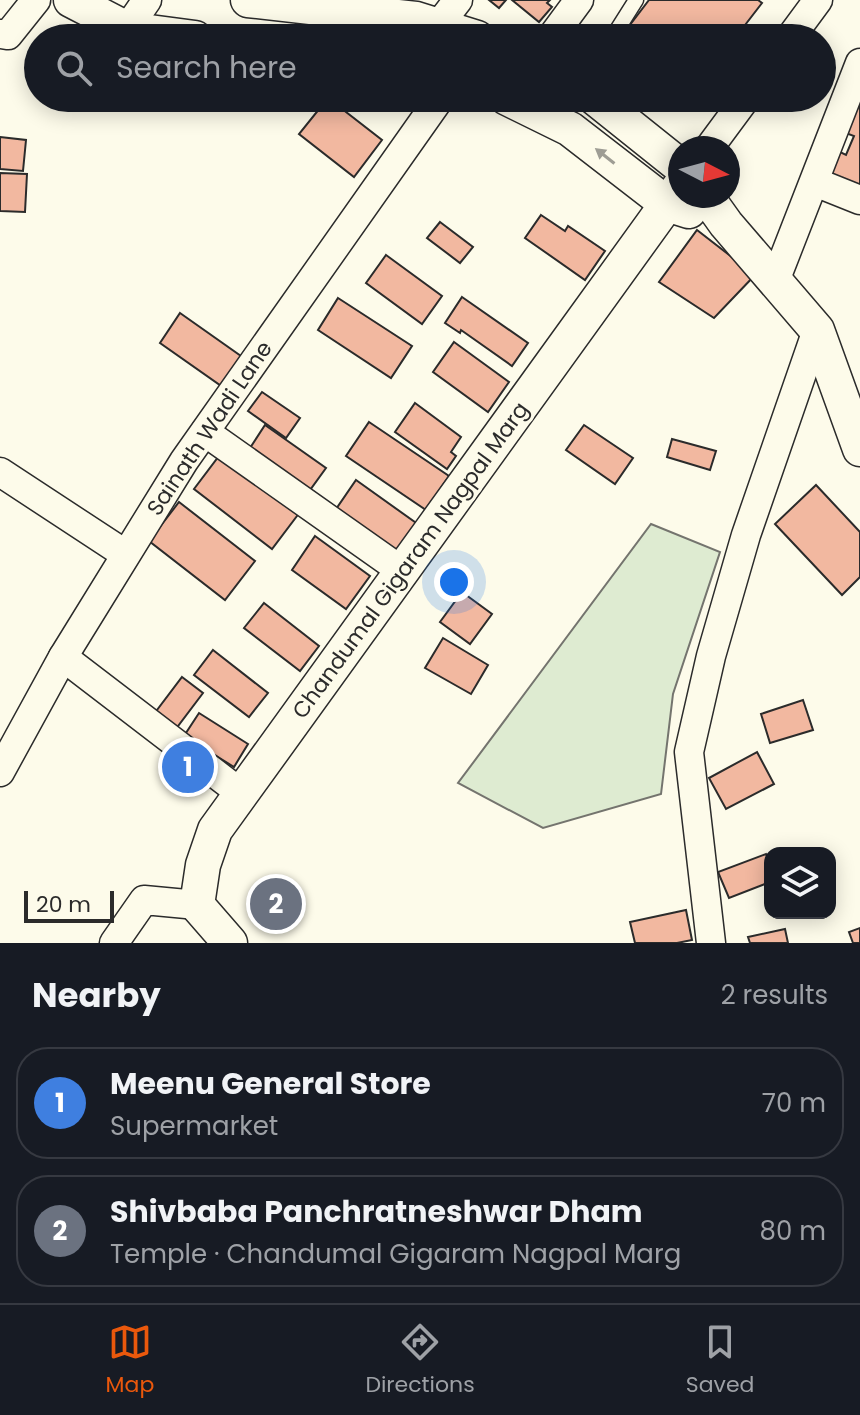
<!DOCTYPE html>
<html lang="en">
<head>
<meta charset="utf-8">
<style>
	:root { --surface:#171b24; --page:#20242c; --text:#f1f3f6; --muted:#9ea1a6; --line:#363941; --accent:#ea580c }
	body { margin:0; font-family:Poppins,sans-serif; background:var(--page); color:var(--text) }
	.controls { position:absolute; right:24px; bottom:24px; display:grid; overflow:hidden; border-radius:16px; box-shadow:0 4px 20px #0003 }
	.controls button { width:72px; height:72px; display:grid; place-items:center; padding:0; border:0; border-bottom:2px solid var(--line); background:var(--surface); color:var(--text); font:40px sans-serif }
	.compass { position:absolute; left:668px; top:136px; width:72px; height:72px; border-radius:50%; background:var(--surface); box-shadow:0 4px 20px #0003; rotate:96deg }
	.scale { position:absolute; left:24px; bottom:20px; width:90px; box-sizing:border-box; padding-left:8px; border:4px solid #2b2b2b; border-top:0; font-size:22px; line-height:28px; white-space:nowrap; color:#2b2b2b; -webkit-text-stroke:6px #fdfbea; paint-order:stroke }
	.you { position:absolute; left:454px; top:582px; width:28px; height:28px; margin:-20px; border:6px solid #fff; border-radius:50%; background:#1a73e8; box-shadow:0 0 0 12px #1a73e833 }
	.badge { display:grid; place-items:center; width:52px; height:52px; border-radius:50%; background:var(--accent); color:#fff; font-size:26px; font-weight:700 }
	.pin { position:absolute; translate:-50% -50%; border:4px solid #fff; box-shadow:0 2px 8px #0006 }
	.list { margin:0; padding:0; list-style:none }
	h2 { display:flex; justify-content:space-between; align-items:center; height:104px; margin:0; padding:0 32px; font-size:34px }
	h2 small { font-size:26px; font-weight:400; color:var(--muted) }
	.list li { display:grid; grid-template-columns:52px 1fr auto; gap:24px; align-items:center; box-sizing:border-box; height:112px; margin:0 16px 16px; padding:0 16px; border:2px solid var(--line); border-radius:32px }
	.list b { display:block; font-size:30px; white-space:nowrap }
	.list p { margin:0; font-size:26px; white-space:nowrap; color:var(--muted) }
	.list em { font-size:26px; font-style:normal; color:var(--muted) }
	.icon { flex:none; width:44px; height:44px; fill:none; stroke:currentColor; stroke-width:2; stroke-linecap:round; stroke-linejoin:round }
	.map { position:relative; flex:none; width:860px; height:943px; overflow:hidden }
	.search { position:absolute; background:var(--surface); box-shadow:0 4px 20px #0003; left:24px; right:24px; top:24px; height:88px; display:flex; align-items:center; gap:20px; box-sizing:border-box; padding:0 28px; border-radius:44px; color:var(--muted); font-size:30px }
	.sheet { height:360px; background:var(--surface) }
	nav { display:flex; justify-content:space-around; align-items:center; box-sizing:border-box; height:112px; border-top:2px solid var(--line); background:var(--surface); font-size:22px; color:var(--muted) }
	nav a { display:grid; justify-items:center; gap:4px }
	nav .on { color:var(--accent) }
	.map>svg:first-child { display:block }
	.green { fill:#deebd1; stroke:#74746e; stroke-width:2 }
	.building { fill:#f2b8a0; stroke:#2b2b2b; stroke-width:2 }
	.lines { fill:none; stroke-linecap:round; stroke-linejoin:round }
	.service-casing { stroke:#2b2b2b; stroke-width:17 }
	.minor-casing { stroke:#2b2b2b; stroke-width:31 }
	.tertiary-casing { stroke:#2b2b2b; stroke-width:37 }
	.service { stroke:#fdfbea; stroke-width:14 }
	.minor { stroke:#fdfbea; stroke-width:28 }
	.tertiary { stroke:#fdfbea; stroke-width:34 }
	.oneway { fill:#9e9d94 }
	.labels { text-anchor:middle; stroke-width:6; stroke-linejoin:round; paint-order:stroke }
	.street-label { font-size:22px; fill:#2b2b2b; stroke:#fdfbea }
</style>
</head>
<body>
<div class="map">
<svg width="860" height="943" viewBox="0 0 860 943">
	<rect width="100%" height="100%" fill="#fdfbea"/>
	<polygon class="green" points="651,524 720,552 673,694 661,794 543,828 458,783"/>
	<g class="building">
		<polygon points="489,0 506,0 499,8"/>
		<polygon points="512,0 550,0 547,3 552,7 539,22"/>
		<polygon points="649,0 758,0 762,3 735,38 620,38"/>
		<polygon points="860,88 860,188 824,173 834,149 846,155 854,136 843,132"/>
		<polygon points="328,98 382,140 354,177 299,134"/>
		<polygon points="667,98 689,98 680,109"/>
		<polygon points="0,137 26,140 23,171 0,169"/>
		<polygon points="0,173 27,174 25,212 0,211"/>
		<polygon points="541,215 565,231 568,226 605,251 585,280 525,238"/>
		<polygon points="440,222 473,247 460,263 427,238"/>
		<polygon points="697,230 755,275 714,318 659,282"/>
		<polygon points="386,255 442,296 422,324 366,283"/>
		<polygon points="462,297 528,343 512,366 461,330 460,333 445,323"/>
		<polygon points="338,298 412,346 391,378 318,330"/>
		<polygon points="180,313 248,361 227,390 160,343"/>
		<polygon points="454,342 509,382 488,412 433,372"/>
		<polygon points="262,392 300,418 286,438 248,411"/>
		<polygon points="415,403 461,437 451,452 456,456 447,469 395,432"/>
		<polygon points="369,422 449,476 426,510 346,456"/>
		<polygon points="265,425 326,468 310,490 250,448"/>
		<polygon points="584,425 633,458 615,484 566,450"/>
		<polygon points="672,439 716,451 710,470 667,457"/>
		<polygon points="222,452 300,512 272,549 194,489"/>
		<polygon points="356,480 419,525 397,556 334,512"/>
		<polygon points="816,485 860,532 860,577 842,595 775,524"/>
		<polygon points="179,502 255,561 225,600 149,541"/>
		<polygon points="315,536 370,576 346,609 292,570"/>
		<polygon points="462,592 492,614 470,644 440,622"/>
		<polygon points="264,603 319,646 300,671 244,628"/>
		<polygon points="443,638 488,665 471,694 425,668"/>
		<polygon points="213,650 268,693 249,717 194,675"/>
		<polygon points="182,677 203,693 175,730 154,714"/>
		<polygon points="803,700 813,730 770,743 761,714"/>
		<polygon points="199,713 248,744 234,767 184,736"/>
		<polygon points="757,752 774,784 726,809 709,778"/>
		<polygon points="766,854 770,865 770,882 729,898 718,872"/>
		<polygon points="686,910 692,940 677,943 635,943 630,922"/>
		<polygon points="860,928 860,943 853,943 849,932"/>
		<polygon points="785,929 788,943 750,943 748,937"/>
	</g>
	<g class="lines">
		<defs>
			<g id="service">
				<polyline points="612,38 636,0"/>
				<polyline points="550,119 565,98"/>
			</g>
			<g id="minor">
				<polyline points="438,26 458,0"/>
				<polyline points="127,29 147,0"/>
				<polyline points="0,34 8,35 36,0"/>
				<polyline points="551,38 579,0"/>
				<polyline points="790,38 818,0"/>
				<polyline points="709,148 746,98"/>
				<polyline points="815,182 860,200"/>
				<polyline points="775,281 860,63"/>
				<polyline points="205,432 402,571"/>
				<polyline points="0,472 125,554"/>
				<polyline points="63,657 242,794"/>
				<polyline points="0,772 63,657 184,461 440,98"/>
				<polyline points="114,943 144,900 197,905"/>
				<polyline points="711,943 689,752 711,656 746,535 817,330"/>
			</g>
			<g id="tertiary">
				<polyline points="71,0 127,29 195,38"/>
				<polyline points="248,0 416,19 477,38"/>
				<polyline points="507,98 570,129 667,204 689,211"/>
				<polyline points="595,98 680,166"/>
				<polyline points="706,196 726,224 817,330 860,449"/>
				<polyline points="230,943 197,905 203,865 215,830 680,186"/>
			</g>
		</defs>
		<use href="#service" class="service-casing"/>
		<use href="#minor" class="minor-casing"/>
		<use href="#tertiary" class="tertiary-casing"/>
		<use href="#service" class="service"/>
		<use href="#minor" class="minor"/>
		<use href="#tertiary" class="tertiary"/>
	</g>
	<defs><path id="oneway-solid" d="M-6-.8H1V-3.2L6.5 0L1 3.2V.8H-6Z" transform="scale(2)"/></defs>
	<use class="oneway" href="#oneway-solid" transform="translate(605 156) rotate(-142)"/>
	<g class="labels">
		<g class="street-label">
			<text transform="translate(209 428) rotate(-56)" y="8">Sainath Wadi Lane</text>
			<text transform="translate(410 560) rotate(-54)" y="8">Chandumal Gigaram Nagpal Marg</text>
		</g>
	</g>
</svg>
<div class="controls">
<button><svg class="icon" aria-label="layers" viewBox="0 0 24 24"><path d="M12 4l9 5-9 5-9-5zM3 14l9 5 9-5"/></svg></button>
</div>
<svg class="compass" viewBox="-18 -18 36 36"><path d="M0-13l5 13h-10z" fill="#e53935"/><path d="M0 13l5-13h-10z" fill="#9ea1a6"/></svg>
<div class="scale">20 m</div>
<div class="you"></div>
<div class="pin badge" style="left:188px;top:767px;background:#3f7fe0">1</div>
<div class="pin badge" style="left:276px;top:904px;background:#6b7280">2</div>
<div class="search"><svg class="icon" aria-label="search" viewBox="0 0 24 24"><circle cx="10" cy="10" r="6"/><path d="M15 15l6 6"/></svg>Search here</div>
</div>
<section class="sheet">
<h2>Nearby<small>2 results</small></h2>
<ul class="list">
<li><span class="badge" style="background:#3f7fe0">1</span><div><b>Meenu General Store</b><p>Supermarket</p></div><em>70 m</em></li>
<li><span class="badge" style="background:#6b7280">2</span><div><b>Shivbaba Panchratneshwar Dham</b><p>Temple · Chandumal Gigaram Nagpal Marg</p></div><em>80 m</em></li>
</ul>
</section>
<nav>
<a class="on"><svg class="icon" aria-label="map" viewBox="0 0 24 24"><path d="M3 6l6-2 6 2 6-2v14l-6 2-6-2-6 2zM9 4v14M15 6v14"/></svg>Map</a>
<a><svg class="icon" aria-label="directions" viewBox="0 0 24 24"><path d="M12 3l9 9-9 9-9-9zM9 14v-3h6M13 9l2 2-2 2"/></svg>Directions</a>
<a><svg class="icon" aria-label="saved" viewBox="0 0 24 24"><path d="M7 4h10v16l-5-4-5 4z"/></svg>Saved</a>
</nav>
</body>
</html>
